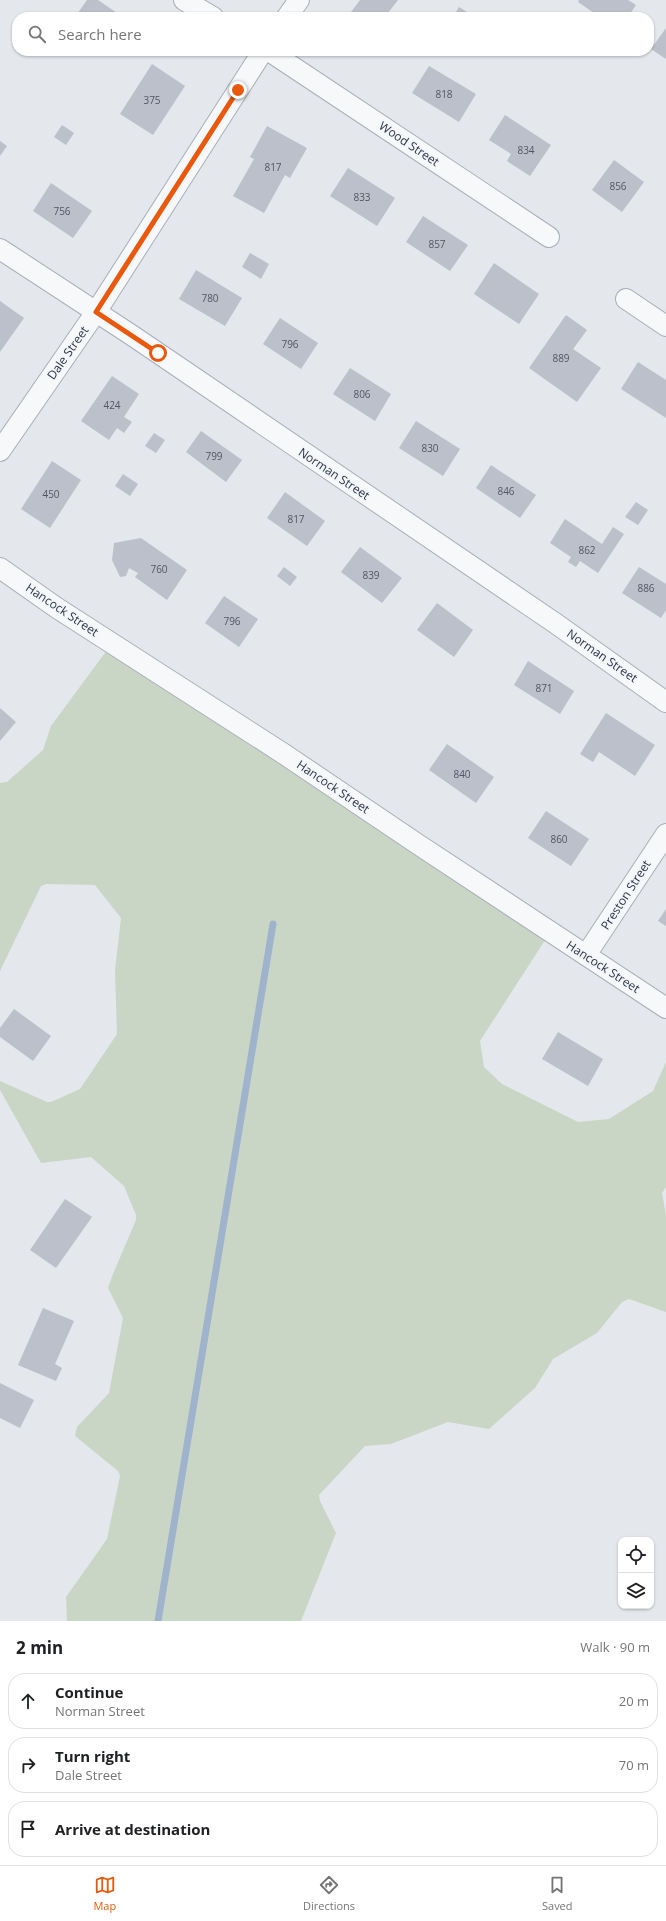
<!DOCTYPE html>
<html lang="en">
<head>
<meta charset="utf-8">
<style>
	:root { --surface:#fff; --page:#f2f2f2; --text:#202124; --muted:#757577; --line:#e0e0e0; --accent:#ea580c }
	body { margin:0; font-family:"Open Sans",sans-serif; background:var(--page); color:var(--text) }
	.controls { position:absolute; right:12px; bottom:12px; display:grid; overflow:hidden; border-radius:8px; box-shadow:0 1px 3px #0004 }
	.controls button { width:36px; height:36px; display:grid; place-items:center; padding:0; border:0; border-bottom:1px solid var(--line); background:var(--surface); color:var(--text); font:20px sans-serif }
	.stop { position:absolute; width:12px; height:12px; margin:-9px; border:3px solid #ea580c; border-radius:50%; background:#fff }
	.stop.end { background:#ea580c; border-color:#fff; box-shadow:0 1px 4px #0008 }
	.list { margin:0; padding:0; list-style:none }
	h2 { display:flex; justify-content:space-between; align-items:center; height:52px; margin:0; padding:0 16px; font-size:17px }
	h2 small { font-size:13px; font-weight:400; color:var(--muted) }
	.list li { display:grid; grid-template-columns:26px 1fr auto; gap:12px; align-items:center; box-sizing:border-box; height:56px; margin:0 8px 8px; padding:0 8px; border:1px solid var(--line); border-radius:16px }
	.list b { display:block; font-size:15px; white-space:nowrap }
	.list p { margin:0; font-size:13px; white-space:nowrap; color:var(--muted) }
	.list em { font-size:13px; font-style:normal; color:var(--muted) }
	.icon { flex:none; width:22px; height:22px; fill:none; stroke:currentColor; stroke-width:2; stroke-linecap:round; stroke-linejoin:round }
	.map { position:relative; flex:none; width:666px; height:1621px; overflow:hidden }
	.search { position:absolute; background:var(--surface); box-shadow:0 1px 3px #0004; left:12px; right:12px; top:12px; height:44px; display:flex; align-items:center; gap:10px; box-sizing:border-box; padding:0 14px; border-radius:16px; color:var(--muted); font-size:15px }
	.sheet { height:244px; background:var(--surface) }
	nav { display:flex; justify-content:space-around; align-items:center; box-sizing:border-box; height:56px; border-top:1px solid var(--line); background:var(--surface); font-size:11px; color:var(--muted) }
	nav a { display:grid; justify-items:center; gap:2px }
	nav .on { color:var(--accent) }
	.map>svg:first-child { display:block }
	.green { fill:#c9d6c5 }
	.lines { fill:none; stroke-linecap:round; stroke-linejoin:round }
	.stream { stroke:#9fb4cc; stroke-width:7 }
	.building { fill:#bbc0ca }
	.minor-casing { stroke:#a9aeb7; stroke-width:22 }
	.minor { stroke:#f7f8fa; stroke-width:20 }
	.route { stroke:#ea580c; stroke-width:5 }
	.labels { text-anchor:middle; stroke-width:4; stroke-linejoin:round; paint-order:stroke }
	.number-label { font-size:10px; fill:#4f5766 }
	.street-label { font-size:12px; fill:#2b3445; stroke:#f4f6f9 }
</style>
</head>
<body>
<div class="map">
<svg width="666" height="1621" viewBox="0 0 666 1621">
	<rect width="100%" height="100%" fill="#e4e7ec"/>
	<polygon class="green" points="110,646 549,934 480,1041 484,1067 502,1084 578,1122 609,1119 653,1091 666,1062 666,1187 662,1193 666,1215 666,1312 629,1299 622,1302 597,1333 553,1359 535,1388 489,1429 448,1422 391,1444 365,1446 319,1495 320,1501 336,1533 301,1621 67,1621 66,1597 107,1539 120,1476 118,1471 75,1436 77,1427 109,1393 123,1318 108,1288 113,1274 136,1220 136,1215 124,1186 91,1157 41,1163 0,1090 0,1081 47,1102 51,1102 80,1089 117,1034 115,970 121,918 95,885 46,884 41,886 0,971 0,783 7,782 43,750 51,726"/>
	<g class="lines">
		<polyline class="stream" points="158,1621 273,924"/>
	</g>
	<g class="building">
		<polygon points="87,0 98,0 123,17 75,17"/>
		<polygon points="360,0 398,0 385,17 349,17 348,16"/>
		<polygon points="579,0 628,0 636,5 628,17 600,17 578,2"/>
		<polygon points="459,7 475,17 453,17"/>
		<polygon points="666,28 666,59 651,49"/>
		<polygon points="152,64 185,86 153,135 120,114"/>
		<polygon points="429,66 476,94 459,122 412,93"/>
		<polygon points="505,115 551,145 530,176 507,161 511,154 489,140"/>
		<polygon points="62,125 74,133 66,145 54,137"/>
		<polygon points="267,126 307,148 290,178 285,175 264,213 233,196 254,159 250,157"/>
		<polygon points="0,141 7,146 0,156"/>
		<polygon points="614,160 644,182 622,212 592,190"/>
		<polygon points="348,168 395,198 377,226 330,196"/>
		<polygon points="51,183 92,211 73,238 33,211"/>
		<polygon points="423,216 468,245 450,271 406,242"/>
		<polygon points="250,253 269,264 261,279 242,267"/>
		<polygon points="494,263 539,294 519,324 474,294"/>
		<polygon points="196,270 242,298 225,326 179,299"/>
		<polygon points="0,301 24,318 0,352"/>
		<polygon points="566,315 587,330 573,349 601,368 577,402 529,368"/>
		<polygon points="280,318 318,343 301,369 263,344"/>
		<polygon points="638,362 666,380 666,418 621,389"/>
		<polygon points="350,368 391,394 375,421 333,394"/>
		<polygon points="112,376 139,394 124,417 132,422 124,433 117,428 109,440 81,421"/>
		<polygon points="416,421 460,449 443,476 399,448"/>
		<polygon points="201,431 242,460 226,482 186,452"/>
		<polygon points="154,433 165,440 156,453 145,446"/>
		<polygon points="52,461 81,480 50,528 21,509"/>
		<polygon points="491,465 536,495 520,518 476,488"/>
		<polygon points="123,474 138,484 130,496 115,486"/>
		<polygon points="285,492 325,521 307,546 267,518"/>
		<polygon points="636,502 648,510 638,525 625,517"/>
		<polygon points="565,519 602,544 613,527 624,534 598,573 580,561 576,567 568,562 571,557 550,543"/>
		<polygon points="141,538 187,570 167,600 135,577 138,573 129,568 126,576 120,577 112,560 114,543"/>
		<polygon points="360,547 402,578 382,603 341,572"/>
		<polygon points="284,567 297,577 290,586 277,576"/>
		<polygon points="639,567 666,584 666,610 661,618 622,593"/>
		<polygon points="224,596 258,619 239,647 205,623"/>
		<polygon points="437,603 473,630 454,657 417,630"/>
		<polygon points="528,661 574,691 560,714 514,685"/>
		<polygon points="0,708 16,722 0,741"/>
		<polygon points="606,713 655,745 635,776 599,752 593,762 580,754"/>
		<polygon points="447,744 494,777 476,803 429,770"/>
		<polygon points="546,811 589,839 571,866 528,838"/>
		<polygon points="666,909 666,926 658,921"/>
		<polygon points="14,1009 51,1036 33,1061 0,1037 0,1028"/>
		<polygon points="558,1032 603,1059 588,1086 542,1059"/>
		<polygon points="65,1199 92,1217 56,1268 30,1250"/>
		<polygon points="43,1308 74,1321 55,1364 62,1368 56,1381 18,1365"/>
		<polygon points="0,1383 34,1400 20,1428 0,1418"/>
	</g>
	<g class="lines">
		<defs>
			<g id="minor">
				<polyline points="184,0 213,17"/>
				<polyline points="287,17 299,0"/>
				<polyline points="269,51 549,237"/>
				<polyline points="0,249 133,336 555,623 666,702"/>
				<polyline points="626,299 666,326"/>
				<polyline points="0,451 96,312 263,51"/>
				<polyline points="0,568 57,608 284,754 419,845 666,1008"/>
				<polyline points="586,955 666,834"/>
			</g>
		</defs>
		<use href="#minor" class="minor-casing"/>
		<use href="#minor" class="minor"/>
	</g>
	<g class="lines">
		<polyline class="route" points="158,353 96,312 238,90"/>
	</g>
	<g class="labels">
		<g class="number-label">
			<text x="444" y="98">818</text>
			<text x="152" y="104">375</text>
			<text x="526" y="154">834</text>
			<text x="273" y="171">817</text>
			<text x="618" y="190">856</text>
			<text x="362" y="201">833</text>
			<text x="62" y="215">756</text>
			<text x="437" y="248">857</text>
			<text x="210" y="302">780</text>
			<text x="290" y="348">796</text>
			<text x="561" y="362">889</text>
			<text x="362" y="398">806</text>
			<text x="112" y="409">424</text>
			<text x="430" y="452">830</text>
			<text x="214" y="460">799</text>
			<text x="506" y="495">846</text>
			<text x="51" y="498">450</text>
			<text x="296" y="523">817</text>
			<text x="587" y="554">862</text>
			<text x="159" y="573">760</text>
			<text x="371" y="579">839</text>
			<text x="646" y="592">886</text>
			<text x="232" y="625">796</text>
			<text x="544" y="692">871</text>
			<text x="462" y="778">840</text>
			<text x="559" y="843">860</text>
		</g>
		<g class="street-label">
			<text transform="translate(409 144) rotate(34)" y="4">Wood Street</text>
			<text transform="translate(68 353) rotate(-55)" y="4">Dale Street</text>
			<text transform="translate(334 474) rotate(34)" y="4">Norman Street</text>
			<text transform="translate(62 610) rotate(34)" y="4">Hancock Street</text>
			<text transform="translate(602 656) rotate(35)" y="4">Norman Street</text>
			<text transform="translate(333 787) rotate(34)" y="4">Hancock Street</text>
			<text transform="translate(626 895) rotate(-57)" y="4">Preston Street</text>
			<text transform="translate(603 967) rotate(33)" y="4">Hancock Street</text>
		</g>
	</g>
</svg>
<div class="controls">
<button><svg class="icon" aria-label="locate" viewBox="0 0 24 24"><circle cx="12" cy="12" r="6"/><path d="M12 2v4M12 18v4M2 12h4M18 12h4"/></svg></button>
<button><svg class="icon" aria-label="layers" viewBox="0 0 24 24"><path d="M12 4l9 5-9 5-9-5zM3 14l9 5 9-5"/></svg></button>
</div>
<div class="stop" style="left:158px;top:353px"></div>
<div class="stop end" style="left:238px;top:90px"></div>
<div class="search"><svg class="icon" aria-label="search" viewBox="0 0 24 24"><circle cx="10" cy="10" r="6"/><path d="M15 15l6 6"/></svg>Search here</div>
</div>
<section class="sheet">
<h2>2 min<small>Walk · 90 m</small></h2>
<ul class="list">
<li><svg class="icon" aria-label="ahead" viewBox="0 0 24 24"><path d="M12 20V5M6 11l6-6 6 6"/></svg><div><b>Continue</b><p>Norman Street</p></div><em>20 m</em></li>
<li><svg class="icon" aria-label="right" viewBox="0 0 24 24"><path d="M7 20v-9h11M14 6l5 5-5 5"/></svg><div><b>Turn right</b><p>Dale Street</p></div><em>70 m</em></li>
<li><svg class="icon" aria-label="arrive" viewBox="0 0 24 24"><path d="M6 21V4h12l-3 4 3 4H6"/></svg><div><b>Arrive at destination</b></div></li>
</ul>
</section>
<nav>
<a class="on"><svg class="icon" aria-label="map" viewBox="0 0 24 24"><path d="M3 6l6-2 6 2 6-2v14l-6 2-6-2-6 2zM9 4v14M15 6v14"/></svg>Map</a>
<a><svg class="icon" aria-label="directions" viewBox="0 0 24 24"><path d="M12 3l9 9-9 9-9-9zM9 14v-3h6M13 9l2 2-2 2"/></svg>Directions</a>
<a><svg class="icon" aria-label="saved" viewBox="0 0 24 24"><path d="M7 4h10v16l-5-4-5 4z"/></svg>Saved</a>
</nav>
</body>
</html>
